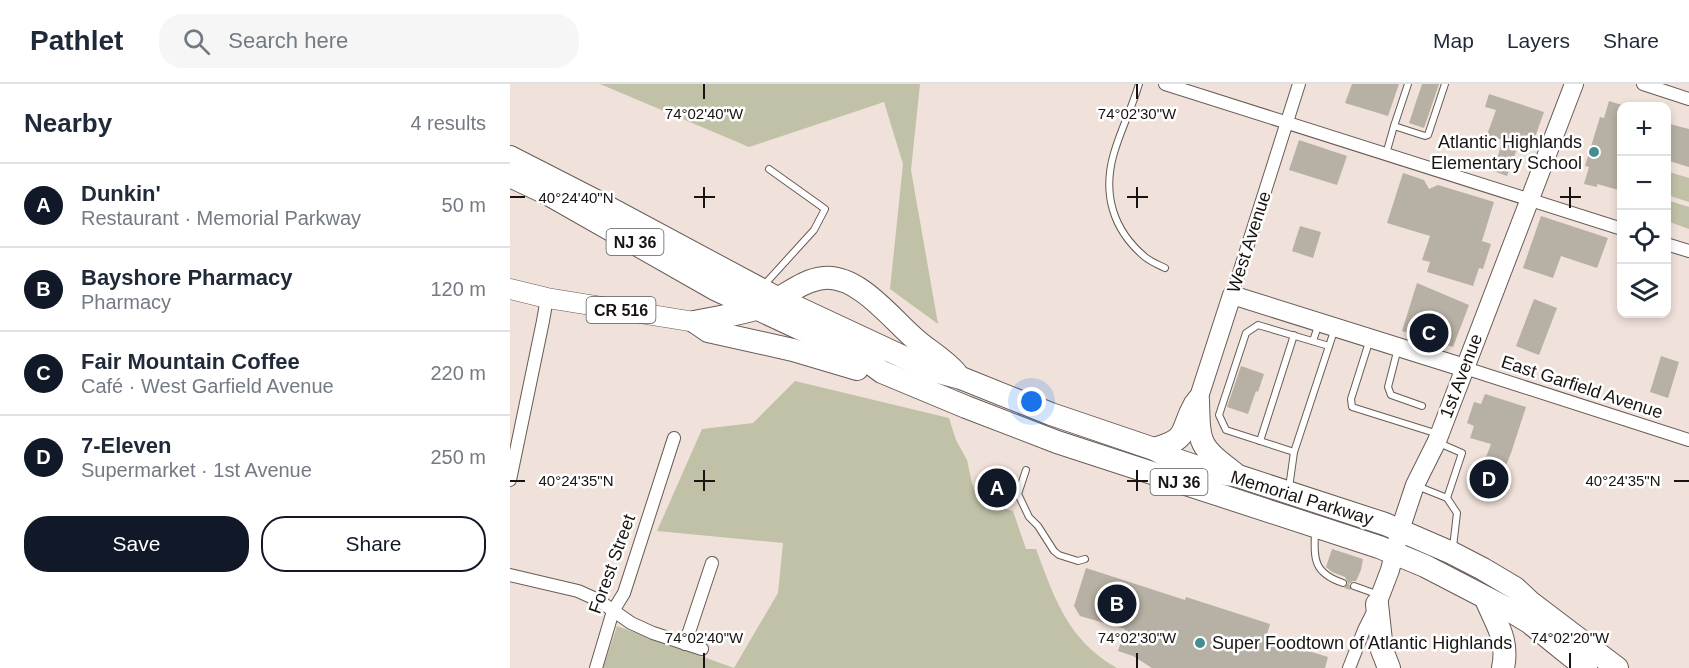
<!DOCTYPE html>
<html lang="en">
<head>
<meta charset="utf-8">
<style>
	:root { --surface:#fff; --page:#f6f6f7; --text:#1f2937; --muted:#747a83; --line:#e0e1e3; --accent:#111827 }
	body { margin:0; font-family:Arial,sans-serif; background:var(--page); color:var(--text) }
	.controls { position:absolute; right:18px; top:18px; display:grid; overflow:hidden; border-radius:12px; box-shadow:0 3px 9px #0003 }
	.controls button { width:54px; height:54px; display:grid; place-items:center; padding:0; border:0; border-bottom:2px solid var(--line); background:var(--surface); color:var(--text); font:30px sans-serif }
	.you { position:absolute; left:522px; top:318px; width:21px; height:21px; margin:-15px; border:4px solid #fff; border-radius:50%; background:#1a73e8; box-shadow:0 0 0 9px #1a73e833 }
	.badge { display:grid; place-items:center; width:39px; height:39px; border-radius:50%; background:var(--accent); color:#fff; font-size:20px; font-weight:700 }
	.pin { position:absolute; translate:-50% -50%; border:3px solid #fff; box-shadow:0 2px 6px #0006 }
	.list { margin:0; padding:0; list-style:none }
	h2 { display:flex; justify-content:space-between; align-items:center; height:78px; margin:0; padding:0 24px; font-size:26px }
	h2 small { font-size:20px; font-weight:400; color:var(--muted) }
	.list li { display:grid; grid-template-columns:39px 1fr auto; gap:18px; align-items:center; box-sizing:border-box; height:84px; padding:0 24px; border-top:2px solid var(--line) }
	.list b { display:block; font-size:22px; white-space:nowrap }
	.list p { margin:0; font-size:20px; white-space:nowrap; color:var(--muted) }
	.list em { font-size:20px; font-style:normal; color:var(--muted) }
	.actions { display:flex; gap:12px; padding:18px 24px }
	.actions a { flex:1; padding:14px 0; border:2px solid var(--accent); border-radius:24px; text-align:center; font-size:21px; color:var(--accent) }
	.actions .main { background:var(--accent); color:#fff }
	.icon { flex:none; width:33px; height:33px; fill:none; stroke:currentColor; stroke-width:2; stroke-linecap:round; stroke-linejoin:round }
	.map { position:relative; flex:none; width:1179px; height:584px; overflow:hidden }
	header { display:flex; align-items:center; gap:36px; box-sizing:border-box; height:84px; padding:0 30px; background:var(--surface); border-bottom:2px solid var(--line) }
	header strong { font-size:28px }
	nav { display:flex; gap:33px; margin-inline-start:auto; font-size:21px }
	.search { width:420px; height:54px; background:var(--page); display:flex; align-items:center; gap:15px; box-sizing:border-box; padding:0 21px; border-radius:24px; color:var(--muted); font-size:22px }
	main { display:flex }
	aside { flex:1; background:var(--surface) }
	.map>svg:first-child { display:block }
	.green { fill:#c0c1a7 }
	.building { fill:#b7b0a4 }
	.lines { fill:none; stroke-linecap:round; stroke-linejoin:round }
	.lane-casing { stroke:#675b55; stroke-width:8 }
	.street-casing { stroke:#675b55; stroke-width:14 }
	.secondary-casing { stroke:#675b55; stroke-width:20 }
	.primary-casing { stroke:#675b55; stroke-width:21 }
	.highway-casing { stroke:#675b55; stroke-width:24 }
	.lane { stroke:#fff; stroke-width:6 }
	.street { stroke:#fff; stroke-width:12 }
	.secondary { stroke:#fff; stroke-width:18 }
	.primary { stroke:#fff; stroke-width:20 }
	.highway { stroke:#fff; stroke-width:22 }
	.ticks { fill:none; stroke:#191412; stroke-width:2 }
	.poi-dot { fill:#458d8e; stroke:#fff; stroke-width:2 }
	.labels { text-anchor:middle; stroke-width:5; stroke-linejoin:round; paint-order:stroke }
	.shield { fill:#fff; stroke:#5e5a59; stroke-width:1.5 }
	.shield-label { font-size:16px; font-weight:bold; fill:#191412 }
	.poi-label { font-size:18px; fill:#191412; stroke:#fff; text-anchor:end }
	.street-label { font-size:18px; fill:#191412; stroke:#fff }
	.ticks-label { font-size:15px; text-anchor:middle; fill:#191412; stroke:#fff; stroke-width:5; stroke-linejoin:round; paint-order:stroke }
</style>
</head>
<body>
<header>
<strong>Pathlet</strong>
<div class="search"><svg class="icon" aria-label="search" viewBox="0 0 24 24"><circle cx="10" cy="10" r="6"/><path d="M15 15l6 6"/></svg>Search here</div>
<nav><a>Map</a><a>Layers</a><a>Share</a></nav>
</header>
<main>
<aside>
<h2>Nearby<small>4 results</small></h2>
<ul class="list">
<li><span class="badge">A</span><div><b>Dunkin'</b><p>Restaurant · Memorial Parkway</p></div><em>50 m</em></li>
<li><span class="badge">B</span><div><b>Bayshore Pharmacy</b><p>Pharmacy</p></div><em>120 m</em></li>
<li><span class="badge">C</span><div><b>Fair Mountain Coffee</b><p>Café · West Garfield Avenue</p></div><em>220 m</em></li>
<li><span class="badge">D</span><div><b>7-Eleven</b><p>Supermarket · 1st Avenue</p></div><em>250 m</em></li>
</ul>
<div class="actions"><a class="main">Save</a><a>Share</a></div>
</aside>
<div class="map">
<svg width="1179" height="584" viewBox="0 0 1179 584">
	<rect width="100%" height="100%" fill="#f0e2da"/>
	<g class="green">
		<polygon points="90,0 410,0 401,86 428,240 380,205 393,80 374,18 239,63"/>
		<polygon points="1156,87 1179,94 1179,118 1157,111"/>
		<polygon points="1157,116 1179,123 1179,145 1157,137"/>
		<path d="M285,297l154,37 7,22 11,20 5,23 7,18 34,10 13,38h10c18,48 32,92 81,119h-514l14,-42 117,42 44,-75 5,-50 -126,-12 45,-102 51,-6z"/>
	</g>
	<g class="building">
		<polygon points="842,0 889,0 878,32 835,19"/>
		<polygon points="912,0 929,0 914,44 899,39"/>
		<polygon points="979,10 1034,28 1020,67 1008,62 997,92 983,87 993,56 977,51 986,26 975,23"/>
		<polygon points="1099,17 1112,21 1112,107 1087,100 1087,103 1074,100 1079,83 1075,82 1090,33 1094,34"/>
		<polygon points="1156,39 1179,45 1179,83 1156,76"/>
		<polygon points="789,56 837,72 827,101 779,86"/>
		<polygon points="893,89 914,96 919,105 928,101 984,118 972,157 981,160 973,185 969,184 963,202 917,188 920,178 912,176 920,152 877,139"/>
		<polygon points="1031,132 1098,154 1087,184 1051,172 1043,194 1013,184"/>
		<polygon points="790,142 811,148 803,174 782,167"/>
		<polygon points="907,199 959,221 943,263 892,247"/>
		<polygon points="1024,215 1047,224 1029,271 1006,262"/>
		<polygon points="1151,272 1169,278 1158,314 1140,308"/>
		<polygon points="731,282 754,290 748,308 746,307 738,330 717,323"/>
		<polygon points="975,310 1016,323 1001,369 982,417 962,410 981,360 960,354 964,342 957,339 964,318 971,320"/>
		<polygon points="476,392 503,401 499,416 471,407"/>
		<polygon points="822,465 853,475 851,486 846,497 843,497 839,500 841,506 834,504 838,499 835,493 822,488 816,483"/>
		<polygon points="576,484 675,516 676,513 760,540 756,554 818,573 815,584 642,584 623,572 608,567 615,545 570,532 564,522"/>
	</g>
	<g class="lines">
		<defs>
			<g id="lane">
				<path d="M629,0c-7,24 -18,45 -25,69 -12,41 -1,77 31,104 6,5 14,8 20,11"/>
				<polyline points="898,0 884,42 915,52 918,51 935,0"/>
				<polyline points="876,70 884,42"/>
				<polyline points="254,201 304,146 315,125 259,85"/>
				<polyline points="860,255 841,315 842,323 928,350"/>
				<polyline points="803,257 809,239"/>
				<polyline points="888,264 878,303 881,311 912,322"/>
				<polyline points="750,357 784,251"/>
				<polyline points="929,359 952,369 937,414 947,429 943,463"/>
				<polyline points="784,368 716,346 709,331 736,249 748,241 819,262"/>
				<polyline points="516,386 508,410 519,433 528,442 544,467 549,471 568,477 575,475"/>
				<polyline points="907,402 937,414"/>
				<polyline points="779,404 784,368 825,244"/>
				<path d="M805,447c-1,28 -2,42 28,52"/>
				<polyline points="844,502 869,511"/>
			</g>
			<g id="street">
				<polyline points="655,0 1112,145"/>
				<polyline points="1133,0 1179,15"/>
				<polyline points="1156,160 1179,167"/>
				<polyline points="722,211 789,0"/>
				<polyline points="955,284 1179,356"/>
				<polyline points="0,396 33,237 37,214"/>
				<polyline points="0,491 68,507 88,516 121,539 143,549 192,565"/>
				<polyline points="175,560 202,479"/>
				<polyline points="86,584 103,527 114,509 164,354"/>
				<polyline points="839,584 854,546 865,524"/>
			</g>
			<g id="secondary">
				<polyline points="688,316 722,211 955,284"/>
				<polyline points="867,520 880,486 890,446 905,401 927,357 1064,0"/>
			</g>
			<polyline id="primary" points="0,205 37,214 185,238"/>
			<g id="highway">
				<polyline points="0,73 88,118 269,215 421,286 451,294 541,330 644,365 661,374 702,388 728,392 875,440 942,469 973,485 1005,504 1020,518 1107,584"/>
				<polyline points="0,92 38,110 205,205 353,274 372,288 456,323 547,358 869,463 915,482 996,524 1019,538 1076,584"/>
				<path d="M185,238c21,-5 43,-7 63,-14 23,-7 42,-28 66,-30 34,-3 66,39 90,60 13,12 30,21 42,35"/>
				<polyline points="185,238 198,247 283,266 347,285"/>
				<path d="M688,316c1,45 1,46 36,73"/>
				<path d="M644,365c37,-11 25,-17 41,-45"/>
				<path d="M976,515c10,25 23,40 17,69"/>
				<polyline points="867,520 872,566 879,584"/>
			</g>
		</defs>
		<use href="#lane" class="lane-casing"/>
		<use href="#street" class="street-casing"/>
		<use href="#secondary" class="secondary-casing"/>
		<use href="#primary" class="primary-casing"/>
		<use href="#highway" class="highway-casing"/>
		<use href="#lane" class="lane"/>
		<use href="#street" class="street"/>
		<use href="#secondary" class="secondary"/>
		<use href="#primary" class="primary"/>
		<use href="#highway" class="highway"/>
	</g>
	<path class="ticks" d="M194,0v15M627,0v15M194,103v21M627,103v21M1060,103v21M0,113h15M184,113h21M617,113h21M1050,113h21M194,386v21M627,386v21M0,397h15M184,397h21M617,397h21M1164,397h15M194,569v15M627,569v15M1060,569v15"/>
	<g class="poi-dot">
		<circle cx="1084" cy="68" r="6"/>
		<circle cx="690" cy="559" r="6"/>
	</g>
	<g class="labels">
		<g class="shield">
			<rect x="96.5" y="145" width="57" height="26" rx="4.5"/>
			<rect x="76.5" y="213" width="69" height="26" rx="4.5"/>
			<rect x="640.5" y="385" width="57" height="26" rx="4.5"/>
		</g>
		<g class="shield-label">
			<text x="125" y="164">NJ 36</text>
			<text x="111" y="232">CR 516</text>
			<text x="669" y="404">NJ 36</text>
		</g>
		<g class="poi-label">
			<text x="1072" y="64">Atlantic Highlands<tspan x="1072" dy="21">Elementary School</tspan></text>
			<text x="702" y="565" text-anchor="start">Super Foodtown of Atlantic Highlands</text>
		</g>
		<g class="street-label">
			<text transform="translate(739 158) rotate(-72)" y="6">West Avenue</text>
			<text transform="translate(951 292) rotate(-69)" y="6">1st Avenue</text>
			<text transform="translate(1072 303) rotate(18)" y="6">East Garfield Avenue</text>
			<text transform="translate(792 414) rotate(17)" y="6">Memorial Parkway</text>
			<text transform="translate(102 480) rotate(-70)" y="6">Forest Street</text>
		</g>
	</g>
	<g class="ticks-label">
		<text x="194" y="35">74°02'40"W</text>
		<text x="627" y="35">74°02'30"W</text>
		<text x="66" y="119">40°24'40"N</text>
		<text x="66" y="402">40°24'35"N</text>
		<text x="1113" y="402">40°24'35"N</text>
		<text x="194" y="559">74°02'40"W</text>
		<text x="627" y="559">74°02'30"W</text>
		<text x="1060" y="559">74°02'20"W</text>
	</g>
</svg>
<div class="controls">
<button>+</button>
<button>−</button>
<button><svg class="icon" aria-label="locate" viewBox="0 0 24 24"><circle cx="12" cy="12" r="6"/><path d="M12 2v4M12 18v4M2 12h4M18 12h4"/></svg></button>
<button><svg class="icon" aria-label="layers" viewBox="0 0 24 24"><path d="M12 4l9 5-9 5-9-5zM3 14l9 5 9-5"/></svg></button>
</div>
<div class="you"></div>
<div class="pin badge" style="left:487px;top:404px">A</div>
<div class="pin badge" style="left:607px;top:520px">B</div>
<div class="pin badge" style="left:919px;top:249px">C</div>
<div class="pin badge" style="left:979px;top:395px">D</div>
</div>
</main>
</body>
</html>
